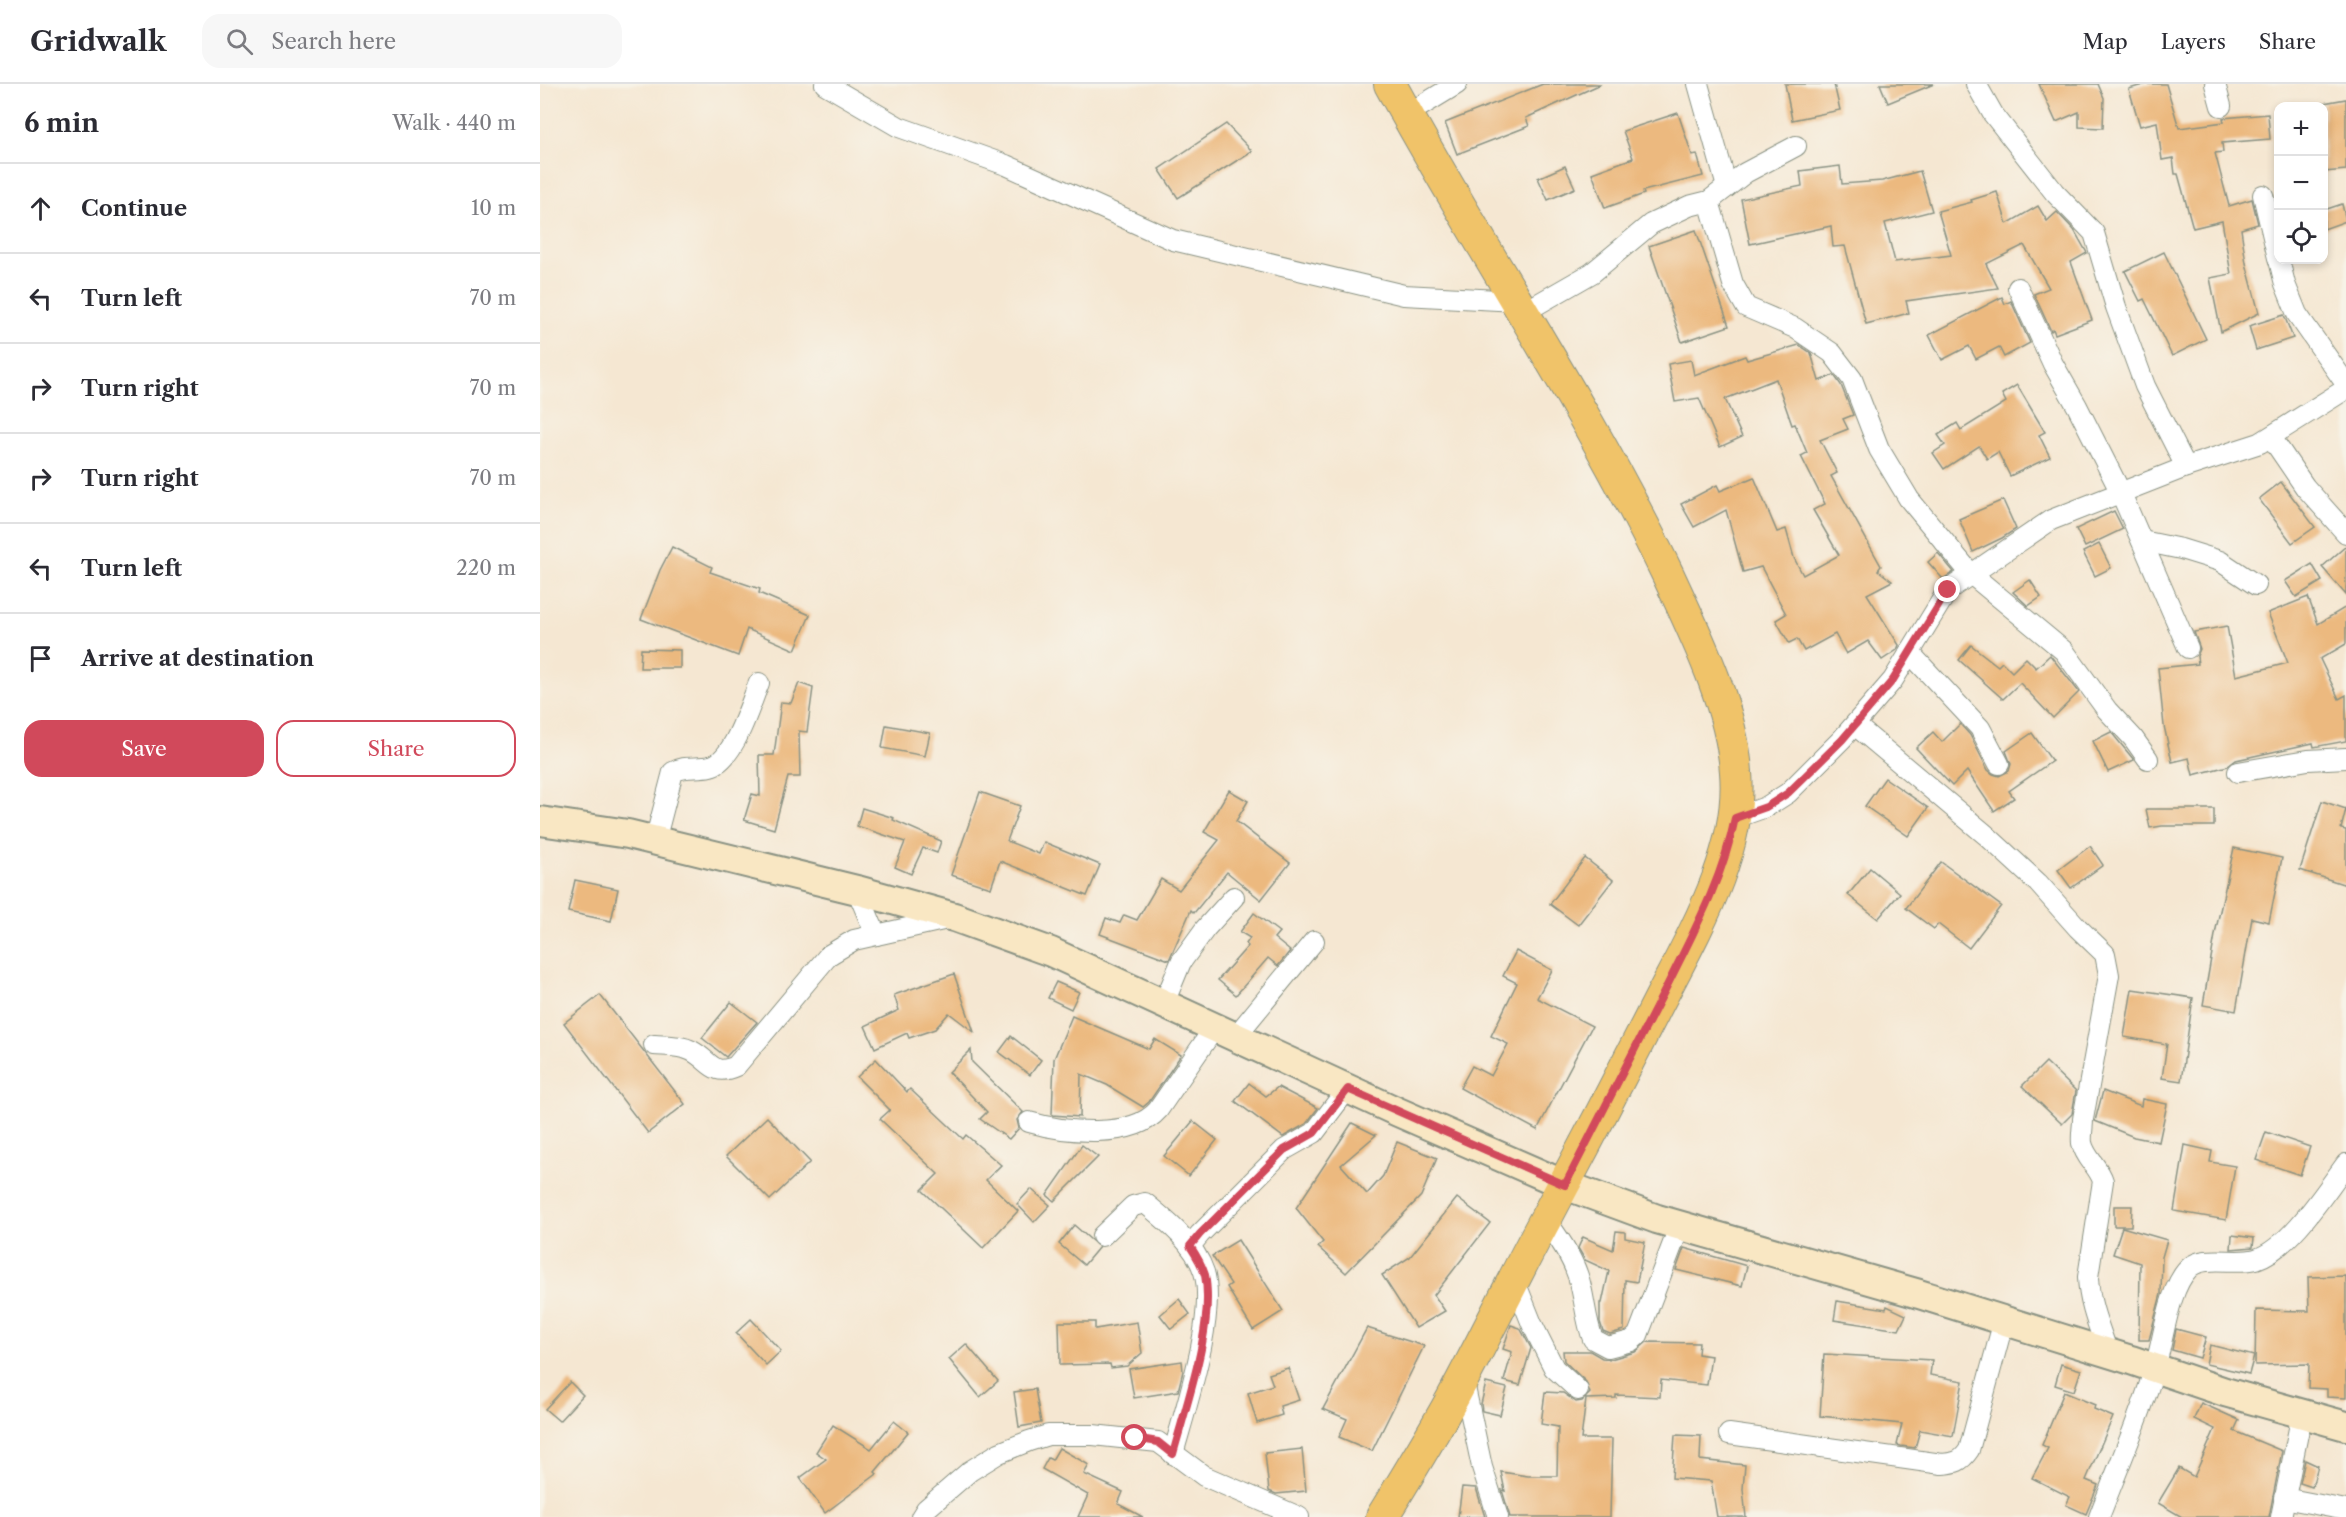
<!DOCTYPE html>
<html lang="en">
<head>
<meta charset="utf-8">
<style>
	:root { --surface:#fff; --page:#f7f7f7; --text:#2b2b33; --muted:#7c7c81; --line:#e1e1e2; --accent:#d1495b }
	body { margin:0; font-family:"Libre Caslon Text",serif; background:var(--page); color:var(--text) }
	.controls { position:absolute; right:18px; top:18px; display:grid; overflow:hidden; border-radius:12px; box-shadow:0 3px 9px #0003 }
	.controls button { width:54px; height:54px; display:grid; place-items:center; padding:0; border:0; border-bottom:2px solid var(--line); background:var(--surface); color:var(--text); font:30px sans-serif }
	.stop { position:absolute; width:18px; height:18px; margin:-14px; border:4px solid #d1495b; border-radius:50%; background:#fff }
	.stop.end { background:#d1495b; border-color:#fff; box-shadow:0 2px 6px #0008 }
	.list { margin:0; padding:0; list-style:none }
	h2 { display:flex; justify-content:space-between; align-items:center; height:78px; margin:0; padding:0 24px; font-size:26px }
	h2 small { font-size:20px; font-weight:400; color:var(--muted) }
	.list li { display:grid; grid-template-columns:39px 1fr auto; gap:18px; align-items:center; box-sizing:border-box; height:90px; padding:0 24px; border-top:2px solid var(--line) }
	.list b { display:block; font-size:22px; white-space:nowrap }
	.list em { font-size:20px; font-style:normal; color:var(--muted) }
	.actions { display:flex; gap:12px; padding:18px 24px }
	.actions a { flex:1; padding:14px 0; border:2px solid var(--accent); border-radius:18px; text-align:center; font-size:21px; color:var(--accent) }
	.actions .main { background:var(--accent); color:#fff }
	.icon { flex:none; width:33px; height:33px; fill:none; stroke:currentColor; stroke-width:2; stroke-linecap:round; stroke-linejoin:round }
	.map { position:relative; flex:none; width:1806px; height:1433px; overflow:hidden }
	header { display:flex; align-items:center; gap:36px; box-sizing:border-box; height:84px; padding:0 30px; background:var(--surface); border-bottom:2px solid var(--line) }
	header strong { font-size:28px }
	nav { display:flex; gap:33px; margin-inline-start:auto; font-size:21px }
	.search { width:420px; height:54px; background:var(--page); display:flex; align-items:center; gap:15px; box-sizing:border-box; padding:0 21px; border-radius:18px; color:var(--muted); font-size:22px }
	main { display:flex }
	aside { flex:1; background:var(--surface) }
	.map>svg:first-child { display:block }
	.building { fill:#ecb97f }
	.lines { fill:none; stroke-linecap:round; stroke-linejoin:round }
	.minor-casing { stroke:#8a9283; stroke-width:22 }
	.secondary-casing { stroke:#8a9283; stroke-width:32 }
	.primary-casing { stroke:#8a9283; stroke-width:34 }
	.minor { stroke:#fff; stroke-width:20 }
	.secondary { stroke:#f9e7c3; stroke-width:28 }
	.primary { stroke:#f0c369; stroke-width:32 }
	.route { stroke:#d1495b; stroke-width:8 }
</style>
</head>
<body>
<header>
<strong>Gridwalk</strong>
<div class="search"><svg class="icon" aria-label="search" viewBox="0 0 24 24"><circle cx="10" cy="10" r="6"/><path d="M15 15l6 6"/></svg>Search here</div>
<nav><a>Map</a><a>Layers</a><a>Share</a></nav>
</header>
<main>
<aside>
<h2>6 min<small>Walk · 440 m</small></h2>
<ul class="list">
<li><svg class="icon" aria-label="ahead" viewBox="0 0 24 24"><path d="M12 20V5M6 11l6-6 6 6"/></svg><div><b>Continue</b></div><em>10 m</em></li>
<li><svg class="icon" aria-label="left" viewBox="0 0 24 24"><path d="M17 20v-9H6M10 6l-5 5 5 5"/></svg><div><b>Turn left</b></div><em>70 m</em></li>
<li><svg class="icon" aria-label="right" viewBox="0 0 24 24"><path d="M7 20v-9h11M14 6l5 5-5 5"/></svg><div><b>Turn right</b></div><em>70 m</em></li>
<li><svg class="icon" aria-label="right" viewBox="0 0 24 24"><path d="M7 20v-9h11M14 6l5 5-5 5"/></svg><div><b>Turn right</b></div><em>70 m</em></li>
<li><svg class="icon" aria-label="left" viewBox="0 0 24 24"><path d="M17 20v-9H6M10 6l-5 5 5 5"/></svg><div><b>Turn left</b></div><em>220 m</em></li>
<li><svg class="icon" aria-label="arrive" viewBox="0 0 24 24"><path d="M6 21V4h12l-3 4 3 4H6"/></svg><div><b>Arrive at destination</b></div></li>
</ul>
<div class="actions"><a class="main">Save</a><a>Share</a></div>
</aside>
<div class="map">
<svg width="1806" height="1433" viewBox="0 0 1806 1433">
	<rect width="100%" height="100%" fill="#f7f3e8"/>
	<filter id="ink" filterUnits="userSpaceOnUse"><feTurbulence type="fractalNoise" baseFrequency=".0167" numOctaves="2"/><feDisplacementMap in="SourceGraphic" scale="12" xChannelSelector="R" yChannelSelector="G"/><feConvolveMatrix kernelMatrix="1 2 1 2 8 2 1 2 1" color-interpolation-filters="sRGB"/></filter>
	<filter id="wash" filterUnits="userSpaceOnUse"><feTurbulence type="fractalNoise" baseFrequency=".008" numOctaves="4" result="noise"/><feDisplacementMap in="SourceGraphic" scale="24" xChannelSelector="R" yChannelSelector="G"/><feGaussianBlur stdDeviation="1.35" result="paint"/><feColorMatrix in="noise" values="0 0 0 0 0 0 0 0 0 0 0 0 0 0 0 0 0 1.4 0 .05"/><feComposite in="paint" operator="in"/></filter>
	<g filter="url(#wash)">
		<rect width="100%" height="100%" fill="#f5e7d2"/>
		<g id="blocks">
			<g class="building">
				<polygon points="1003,0 1061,0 986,34 989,42 917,70 905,39"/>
				<polygon points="1245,0 1294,0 1300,26 1252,36"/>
				<polygon points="1340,0 1394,0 1348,19"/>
				<polygon points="1499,0 1558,0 1564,14 1563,44 1539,43 1539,28 1516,38"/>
				<polygon points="1606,0 1626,0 1639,44 1684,38 1683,34 1728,30 1730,55 1682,59 1683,68 1675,69 1689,122 1712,115 1718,140 1701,145 1706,179 1719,229 1681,248 1670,194 1691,190 1682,137 1653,144 1638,90 1635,90 1633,74 1622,76 1617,38 1600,42 1589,5"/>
				<polygon points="1806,15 1806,86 1784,88 1784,19"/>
				<polygon points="1138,29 1152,71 1157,70 1163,92 1103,107 1104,110 1065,124 1052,89 1093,74 1083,47"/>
				<polygon points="686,40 712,67 638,114 619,85"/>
				<polygon points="1025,82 1035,104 1008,116 998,94"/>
				<polygon points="1300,82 1302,100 1342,97 1380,87 1392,127 1345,139 1355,178 1411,171 1398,127 1432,118 1431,116 1457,108 1467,140 1498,122 1507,137 1517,128 1534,146 1547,169 1531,178 1552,236 1515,250 1513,245 1511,247 1494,210 1509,204 1484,161 1446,180 1458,204 1366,217 1369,229 1326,240 1305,162 1293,163 1291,142 1210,160 1201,115 1262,102 1260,87"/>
				<polygon points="1802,120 1806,137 1784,145 1784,126"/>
				<polygon points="1156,146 1189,242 1142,258 1109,162"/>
				<polygon points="1624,168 1666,255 1632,272 1604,215 1600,217 1585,187"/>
				<polygon points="1462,213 1465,220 1471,217 1490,259 1464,273 1459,263 1436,275 1429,262 1402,276 1389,251"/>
				<polygon points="1744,231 1753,254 1716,266 1709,242"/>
				<polygon points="1259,261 1271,269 1279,297 1294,291 1301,301 1313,331 1303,335 1308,345 1280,356 1297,389 1291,392 1341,482 1338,486 1352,497 1327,510 1359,561 1357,566 1342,576 1328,557 1306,570 1295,550 1264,567 1257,555 1249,559 1236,536 1246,530 1221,483 1203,488 1186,426 1154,443 1141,420 1177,401 1180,407 1214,393 1237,448 1246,445 1254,474 1263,491 1299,471 1273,426 1285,420 1261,372 1267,369 1255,340 1252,341 1236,295 1185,315 1202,353 1180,363 1159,314 1135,318 1128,280 1151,276 1154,291 1205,272 1207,276"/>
				<polygon points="1477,301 1505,348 1499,351 1510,373 1470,392 1458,368 1447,375 1439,362 1404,385 1393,369 1405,361 1398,351 1417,339 1421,346 1466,318 1462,310"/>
				<polygon points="1741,398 1775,443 1752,459 1719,415"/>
				<polygon points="1463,416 1476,445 1462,454 1433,468 1419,435"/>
				<polygon points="1574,427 1583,445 1545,463 1536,445"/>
				<polygon points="1559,460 1571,484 1555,492 1543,468"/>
				<polygon points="1806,462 1806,511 1782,483"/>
				<polygon points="132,463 172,483 170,488 220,505 219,509 270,531 255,566 207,545 198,572 101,535 120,486"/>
				<polygon points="1398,469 1414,488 1403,495 1388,478"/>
				<polygon points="1772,480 1782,497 1756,513 1745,497"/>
				<polygon points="1490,496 1501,513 1488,522 1473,508"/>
				<polygon points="1768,513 1778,540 1806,523 1806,560 1780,575 1799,615 1806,611 1806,657 1774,663 1773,659 1696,676 1688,682 1653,691 1649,674 1632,678 1624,642 1618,584 1658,580 1657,572 1660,565 1654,548 1687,542 1696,592 1748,579 1728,529"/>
				<polygon points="1431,561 1458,582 1462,578 1472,588 1486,574 1496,584 1510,571 1539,608 1513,634 1480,599 1463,615 1419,576"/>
				<polygon points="101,565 140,566 140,584 100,584"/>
				<polygon points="259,599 273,604 267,648 259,647 260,693 248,693 234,745 204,736 212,710 220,712 219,671 234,671 241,618 251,619"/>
				<polygon points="1420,640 1430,651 1448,686 1453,690 1459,692 1469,687 1471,680 1466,667 1492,649 1512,677 1469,707 1474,714 1454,727 1427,687 1412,702 1376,664 1393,648 1402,658"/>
				<polygon points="346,641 390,649 385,672 342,664"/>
				<polygon points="1571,648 1594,676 1568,688 1553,657"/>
				<polygon points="1345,694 1388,724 1368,752 1325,722"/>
				<polygon points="689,706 708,717 696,737 750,779 721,816 687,788 654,829 651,826 629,876 560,850 566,834 580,839 584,831 597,836 621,795 639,806 679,756 664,748"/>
				<polygon points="440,708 480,722 467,757 499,770 504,758 560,781 547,812 460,777 451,804 411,791"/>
				<polygon points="1782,717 1806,725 1801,745 1806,746 1806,801 1760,786"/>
				<polygon points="322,724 354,734 353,736 401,757 397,769 383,764 371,790 355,783 365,758 317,742"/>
				<polygon points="1606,725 1674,725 1674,742 1622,742 1610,744"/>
				<polygon points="1550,762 1563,781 1531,804 1518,786"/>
				<polygon points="1694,764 1742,774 1729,838 1712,834 1696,927 1663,921 1676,845"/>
				<polygon points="1045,774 1073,796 1038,841 1010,820"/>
				<polygon points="1401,778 1461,822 1429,864 1398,840 1394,845 1366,824"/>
				<polygon points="1330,784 1360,809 1338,835 1308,811"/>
				<polygon points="35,796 78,805 71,837 28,828"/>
				<polygon points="714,829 739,848 734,854 750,867 738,882 728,874 696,911 678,896 708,862 706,860 710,854 700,848"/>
				<polygon points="976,867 1012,886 997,914 1052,942 997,1046 920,1004 932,982 951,992 968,960 951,952 977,899 963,892"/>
				<polygon points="414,890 434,948 409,929 395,945 369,954 367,949 335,964 325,942 359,926 354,911"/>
				<polygon points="516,898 539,908 531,925 508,914"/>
				<polygon points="1592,905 1653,914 1641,997 1622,994 1627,960 1584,953"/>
				<polygon points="60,911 145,1020 108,1049 24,939"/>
				<polygon points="191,918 217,938 186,973 162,954"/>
				<polygon points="532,932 609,965 615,955 641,971 609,1018 603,1023 567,1001 541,990 540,1033 512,1031 514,975"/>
				<polygon points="471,952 501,976 490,991 459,968"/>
				<polygon points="431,966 432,978 483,1028 477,1036 479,1044 469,1055 440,1035 447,1028 409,988"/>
				<polygon points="336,975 367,1008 370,1005 423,1055 426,1051 461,1081 446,1096 478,1127 443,1164 382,1106 398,1090 340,1035 350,1026 317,993"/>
				<polygon points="1506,978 1536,1007 1532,1030 1522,1040 1482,1002"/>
				<polygon points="709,999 726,1012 738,1003 778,1024 766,1040 743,1053 695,1017"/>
				<polygon points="1563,1007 1601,1022 1602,1015 1627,1020 1619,1058 1594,1053 1555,1037"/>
				<polygon points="227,1033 270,1078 230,1116 186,1072"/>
				<polygon points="653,1037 677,1056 649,1092 624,1072"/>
				<polygon points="812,1039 836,1051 801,1081 827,1110 843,1092 857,1058 897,1074 881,1112 806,1189 778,1163 783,1158 756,1124"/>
				<polygon points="1726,1048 1770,1063 1760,1091 1716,1076"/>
				<polygon points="542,1061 558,1073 514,1117 507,1111"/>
				<polygon points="1645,1061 1672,1067 1670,1078 1695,1082 1686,1136 1634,1127"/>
				<polygon points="491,1105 510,1121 494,1138 477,1120"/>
				<polygon points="917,1114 950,1139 894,1211 905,1227 876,1244 842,1191 870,1173"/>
				<polygon points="1574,1122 1592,1122 1591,1142 1574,1142"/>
				<polygon points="534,1141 559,1163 544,1181 519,1160"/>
				<polygon points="1582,1143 1627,1156 1622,1173 1621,1210 1609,1256 1599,1256 1600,1179 1573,1170"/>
				<polygon points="1076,1147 1085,1148 1085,1154 1105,1158 1097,1198 1085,1196 1084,1246 1070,1250 1063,1247 1060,1238 1060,1219 1062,1219 1069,1187 1045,1176 1038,1164 1043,1153 1073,1166"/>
				<polygon points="1692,1151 1714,1154 1713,1163 1691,1165"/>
				<polygon points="698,1156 743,1227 713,1246 687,1203 691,1200 672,1172"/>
				<polygon points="1144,1164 1207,1182 1202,1202 1136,1186"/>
				<polygon points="1806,1192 1806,1314 1787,1313 1787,1305 1768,1304 1769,1280 1715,1281 1716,1226 1769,1227 1768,1193"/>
				<polygon points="639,1215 650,1230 631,1245 620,1231"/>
				<polygon points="1297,1217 1346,1225 1347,1222 1366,1231 1359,1246 1294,1236"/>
				<polygon points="211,1235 241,1267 226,1281 196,1249"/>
				<polygon points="519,1238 555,1238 555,1245 597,1238 602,1269 587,1282 571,1284 570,1280 520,1281"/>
				<polygon points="971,1241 980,1244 991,1264 980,1301 964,1297 972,1268 963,1265"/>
				<polygon points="827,1244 884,1262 832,1367 799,1353 807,1335 783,1325"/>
				<polygon points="1636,1245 1666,1253 1660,1274 1632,1266"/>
				<polygon points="1107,1258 1159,1259 1158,1270 1171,1272 1167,1301 1121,1296 1120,1313 1076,1311 1076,1314 1046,1315 1041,1355 1072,1355 1070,1433 970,1433 962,1406 965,1407 961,1388 988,1392 1017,1392 1018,1343 1001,1340 1005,1308 1023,1309 1036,1318 1042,1317 1050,1309 1046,1298 1024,1277 1023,1267 1050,1267 1062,1274 1071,1275 1095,1268"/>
				<polygon points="426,1260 458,1297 440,1313 409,1275"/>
				<polygon points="1670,1261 1714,1272 1709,1290 1666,1280"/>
				<polygon points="1284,1270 1392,1276 1390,1291 1423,1297 1413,1352 1380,1346 1375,1364 1361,1362 1357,1361 1362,1340 1280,1332"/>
				<polygon points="642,1277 643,1287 638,1307 594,1314 589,1285"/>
				<polygon points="1521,1280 1541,1286 1534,1307 1515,1301"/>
				<polygon points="748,1284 759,1316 740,1322 742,1331 717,1339 708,1309 733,1301 729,1290"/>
				<polygon points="30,1298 43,1311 19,1337 5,1325"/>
				<polygon points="946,1299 967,1304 960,1331 942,1327 941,1320"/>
				<polygon points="495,1305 501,1339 479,1343 474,1308"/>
				<polygon points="1524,1308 1555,1321 1554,1325 1573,1333 1546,1396 1558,1401 1546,1430 1526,1421 1530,1413 1492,1394 1508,1364 1502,1361"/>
				<polygon points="1661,1319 1699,1336 1694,1347 1742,1367 1729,1433 1642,1433 1618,1419 1639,1384 1654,1393 1675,1345 1654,1335"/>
				<polygon points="354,1337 368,1348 335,1388 337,1390 285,1429 260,1394 286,1375 276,1368 293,1341 331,1365"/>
				<polygon points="1135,1351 1161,1352 1160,1376 1205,1381 1203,1405 1206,1433 1177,1433 1171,1397 1132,1394"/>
				<polygon points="519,1364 549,1381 544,1390 583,1408 578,1420 603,1433 538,1433 548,1411 502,1385 508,1374 512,1376"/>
				<polygon points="762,1365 766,1407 736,1410 729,1407 725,1369"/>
				<polygon points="1765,1376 1778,1382 1772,1403 1760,1399"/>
				<polygon points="922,1403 936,1404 945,1433 918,1433"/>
			</g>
		</g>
	</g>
	<g filter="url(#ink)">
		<use href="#blocks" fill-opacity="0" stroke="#8a9283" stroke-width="1.5"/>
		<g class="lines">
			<defs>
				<g id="minor">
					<polyline points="285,0 359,43 466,81 633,156 864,211 977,217"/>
					<polyline points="1158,0 1187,103"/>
					<polyline points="1436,0 1453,30 1515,109 1554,149 1576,223 1605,302 1646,383"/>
					<polyline points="1675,0 1681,22"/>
					<polyline points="866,31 917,0"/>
					<polyline points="1723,111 1738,174"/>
					<polyline points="1169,117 1193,200 1206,223 1255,244 1292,269 1312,295 1339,365 1369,415 1431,490 1524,567 1567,626 1593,654 1608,675"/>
					<polyline points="1739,176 1745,200 1757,230 1806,300"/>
					<polyline points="1478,204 1513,280 1537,322 1580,407 1648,564"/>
					<polyline points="984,228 1052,189 1111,140 1149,122 1169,117 1205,89 1256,62"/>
					<polyline points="1731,353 1765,403 1806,449"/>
					<polyline points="1602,457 1641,465 1680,477 1716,501"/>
					<polyline points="1369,568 1440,644 1459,680"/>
					<path d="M1315,641l131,110 52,48 40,45 27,26 4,21 -26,144c0,8 -2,17 -1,24 3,15 17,24 21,38l-15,96c1,27 11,50 20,76"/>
					<polyline points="1698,688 1768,676 1806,674"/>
					<polyline points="1195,734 1226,723 1248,709 1302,655 1353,596 1408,506 1511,436 1646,383 1720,359 1806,305"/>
					<path d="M115,757l18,-69c11,-7 24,-3 37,-6 24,-5 40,-62 49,-83"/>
					<polyline points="317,806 336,851"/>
					<polyline points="624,919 641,878 665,845 694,813"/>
					<polyline points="696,952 774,857"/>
					<path d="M114,961c12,1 27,0 38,6 19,10 20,26 44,15l93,-111 25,-15 98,-22"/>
					<path d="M489,1038c34,10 103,18 129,-12l57,-83"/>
					<path d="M1005,1135c13,18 26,36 33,57 7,21 7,43 15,63l15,8 23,-6 7,-6 42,-110"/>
					<path d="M562,1152l31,-30 12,-3c22,18 50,41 59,69 13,42 -19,138 -31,182"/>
					<polyline points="650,1162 660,1150 744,1066 774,1049 808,1004"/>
					<polyline points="974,1195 992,1240 1014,1284 1038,1306"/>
					<polyline points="923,1294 942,1383 958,1433"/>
					<path d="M1189,1350l213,30c13,-1 19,-2 27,-14l35,-130"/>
					<polyline points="1744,1414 1806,1426"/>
					<polyline points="381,1433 386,1425 430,1387 459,1369 489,1357 508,1351 553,1351 618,1358 664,1392 759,1433"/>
					<path d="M1559,1433c19,-50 41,-99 56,-150 9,-28 13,-78 34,-99 14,-14 48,-3 67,-9 33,-10 70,-68 90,-95"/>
					<polyline points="1741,1433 1762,1330"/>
				</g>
				<polyline id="secondary" points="0,737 88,750 317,806 414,833 511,868 858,1028 1025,1101 1117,1135 1379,1210 1591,1276 1685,1308 1806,1342"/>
				<path id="primary" d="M842,1433c24,-39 48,-78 70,-118 32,-59 61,-120 93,-179 37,-69 73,-138 108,-207 36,-72 90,-158 83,-241 -4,-65 -41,-139 -68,-197 -82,-170 -188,-326 -278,-491"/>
			</defs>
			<use href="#minor" class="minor-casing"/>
			<use href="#secondary" class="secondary-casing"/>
			<use href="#primary" class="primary-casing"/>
			<use href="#minor" class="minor"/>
			<use href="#secondary" class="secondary"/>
			<use href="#primary" class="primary"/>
		</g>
	</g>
	<g class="lines" filter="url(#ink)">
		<path class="route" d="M595,1354l23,4 15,12c13,-49 42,-130 32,-179 -3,-10 -9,-20 -15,-29l10,-12 84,-84 30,-17 34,-44 217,96c33,-65 67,-130 100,-195 27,-55 58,-111 70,-172l31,-11 22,-14 54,-53 51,-60 55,-90"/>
	</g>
</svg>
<div class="controls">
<button>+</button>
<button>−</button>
<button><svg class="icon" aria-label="locate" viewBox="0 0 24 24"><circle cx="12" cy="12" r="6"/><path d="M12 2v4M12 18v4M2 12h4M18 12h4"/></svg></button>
</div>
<div class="stop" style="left:595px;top:1354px"></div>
<div class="stop end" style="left:1408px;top:506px"></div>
</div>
</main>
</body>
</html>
